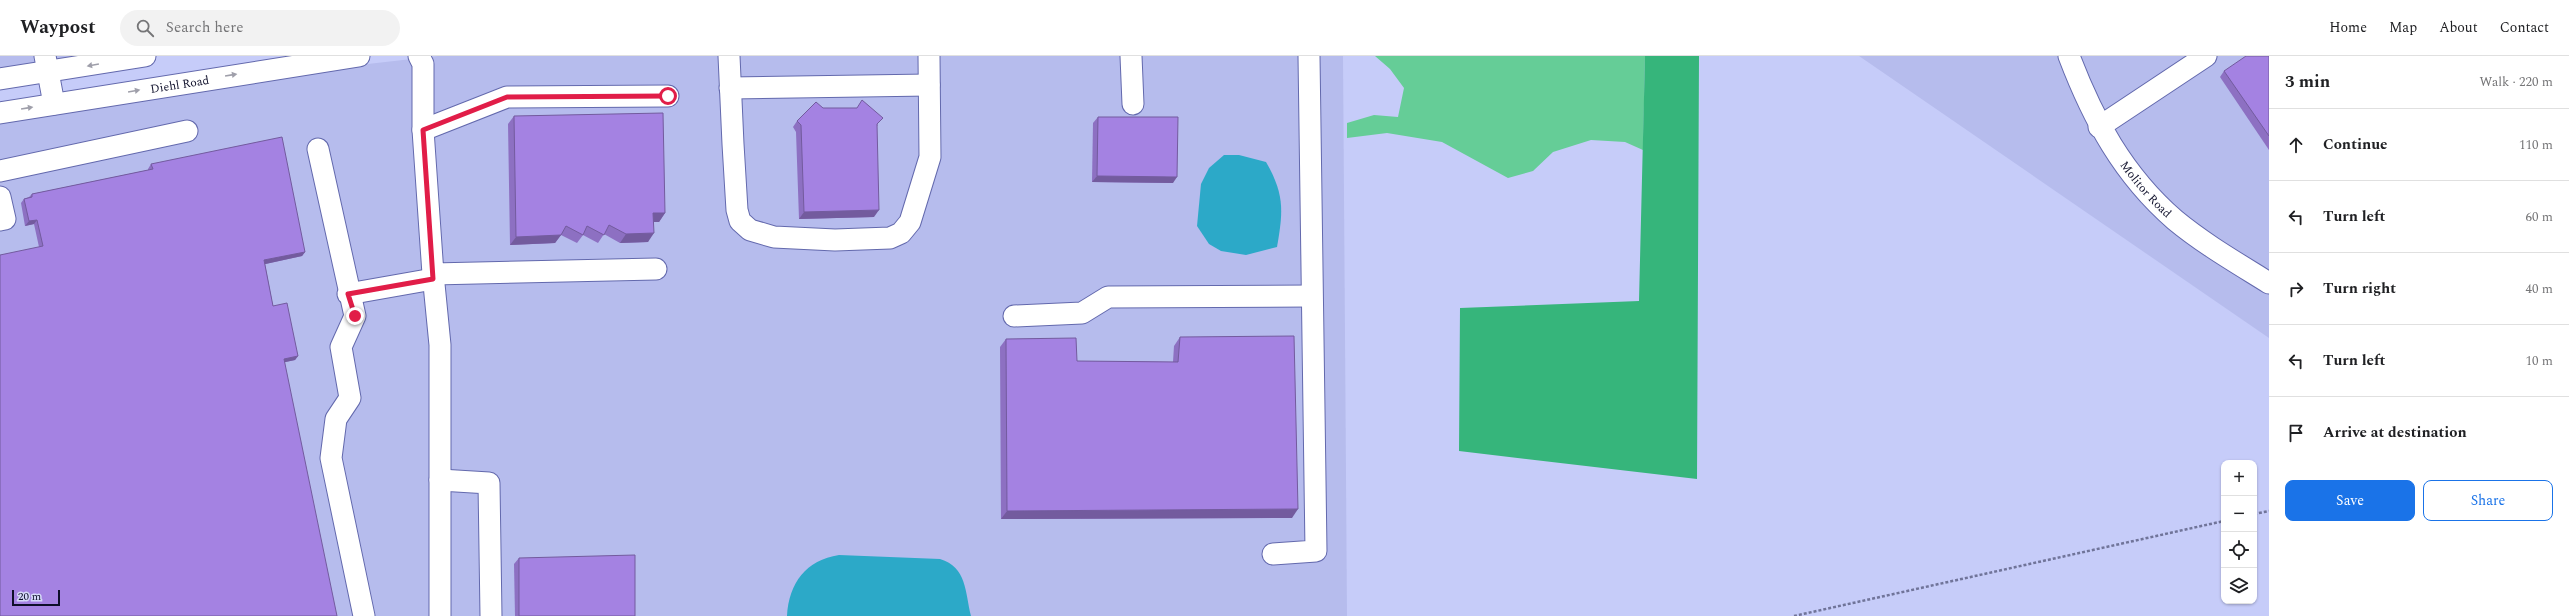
<!DOCTYPE html>
<html lang="en">
<head>
<meta charset="utf-8">
<style>
	:root { --surface:#fff; --page:#f2f2f2; --text:#202124; --muted:#757577; --line:#e0e0e0; --accent:#1a73e8 }
	body { margin:0; font-family:Spectral,serif; background:var(--page); color:var(--text) }
	.controls { position:absolute; right:12px; bottom:12px; display:grid; overflow:hidden; border-radius:8px; box-shadow:0 1px 3px #0004 }
	.controls button { width:36px; height:36px; display:grid; place-items:center; padding:0; border:0; border-bottom:1px solid var(--line); background:var(--surface); color:var(--text); font:20px sans-serif }
	.scale { position:absolute; left:12px; bottom:10px; width:48px; box-sizing:border-box; padding-left:4px; border:2px solid #0e0f2a; border-top:0; font-size:11px; line-height:14px; white-space:nowrap; color:#0e0f2a; -webkit-text-stroke:3px #d6daf9; paint-order:stroke }
	.stop { position:absolute; width:12px; height:12px; margin:-9px; border:3px solid #e11d48; border-radius:50%; background:#fff }
	.stop.end { background:#e11d48; border-color:#fff; box-shadow:0 1px 4px #0008 }
	.list { margin:0; padding:0; list-style:none }
	h2 { display:flex; justify-content:space-between; align-items:center; height:52px; margin:0; padding:0 16px; font-size:17px }
	h2 small { font-size:13px; font-weight:400; color:var(--muted) }
	.list li { display:grid; grid-template-columns:26px 1fr auto; gap:12px; align-items:center; box-sizing:border-box; height:72px; padding:0 16px; border-top:1px solid var(--line) }
	.list b { display:block; font-size:15px; white-space:nowrap }
	.list em { font-size:13px; font-style:normal; color:var(--muted) }
	.actions { display:flex; gap:8px; padding:12px 16px }
	.actions a { flex:1; padding:9px 0; border:1px solid var(--accent); border-radius:8px; text-align:center; font-size:14px; color:var(--accent) }
	.actions .main { background:var(--accent); color:#fff }
	.icon { flex:none; width:22px; height:22px; fill:none; stroke:currentColor; stroke-width:2; stroke-linecap:round; stroke-linejoin:round }
	.map { position:relative; flex:none; width:2269px; height:560px; overflow:hidden }
	header { display:flex; align-items:center; gap:24px; box-sizing:border-box; height:56px; padding:0 20px; background:var(--surface); border-bottom:1px solid var(--line) }
	header strong { font-size:19px }
	nav { display:flex; gap:22px; margin-inline-start:auto; font-size:14px }
	.search { width:280px; height:36px; background:var(--page); display:flex; align-items:center; gap:10px; box-sizing:border-box; padding:0 14px; border-radius:22px; color:var(--muted); font-size:15px }
	main { display:flex }
	aside { flex:1; background:var(--surface) }
	.map>svg:first-child { display:block }
	.built { fill:#b6bced }
	.green { fill:#65cd97 }
	.forest { fill:#36b57b }
	.water { fill:#2ca9c8 }
	.lines { fill:none; stroke-linecap:round; stroke-linejoin:round }
	.minor-casing { stroke:#6369ad; stroke-width:23 }
	.path { stroke:#707499; stroke-width:2.5; stroke-dasharray:3 2; stroke-linecap:butt }
	.minor { stroke:#fff; stroke-width:21 }
	.wall { fill:#8d70c2 }
	.shaded-wall { fill:#735b9e }
	.building { fill:#a482e2; stroke:#735b9e }
	.oneway { fill:#9f9faa }
	.route { stroke:#e11d48; stroke-width:5 }
	.labels { text-anchor:middle; stroke-width:3; stroke-linejoin:round; paint-order:stroke }
	.street-label { font-size:12px; fill:#0e0f2a; stroke:#d6daf9 }
</style>
</head>
<body>
<header>
<strong>Waypost</strong>
<div class="search"><svg class="icon" aria-label="search" viewBox="0 0 24 24"><circle cx="10" cy="10" r="6"/><path d="M15 15l6 6"/></svg>Search here</div>
<nav><a>Home</a><a>Map</a><a>About</a><a>Contact</a></nav>
</header>
<main>
<div class="map">
<svg width="2269" height="560" viewBox="0 0 2269 560">
	<rect width="100%" height="100%" fill="#c6ccf9"/>
	<g class="built">
		<polygon points="0,0 91,0 0,15"/>
		<polygon points="438,0 1343,0 1347,560 0,560 0,66 359,9"/>
		<polygon points="1859,0 2269,0 2269,282"/>
	</g>
	<polygon class="green" points="1375,0 1645,0 1643,94 1625,86 1591,84 1553,96 1533,115 1508,122 1442,86 1387,77 1347,82 1347,67 1374,59 1398,61 1404,32 1390,13"/>
	<polygon class="forest" points="1645,0 1699,0 1697,423 1459,395 1460,252 1639,245"/>
	<g class="water">
		<path d="M1224,99h15l27,7c19,33 17,50 11,85l-31,8 -25,-4 -12,-7 -12,-18 4,-42 8,-16z"/>
		<path d="M839,499l101,4c27,8 25,33 31,57h-184c2,-33 19,-56 52,-61z"/>
	</g>
	<g class="lines">
		<defs>
			<g id="minor">
				<polyline points="45,0 54,48"/>
				<polyline points="419,0 423,8 423,74 433,218 656,213"/>
				<polyline points="729,0 733,88 737,154 740,165 750,174 774,181 835,184 890,182 901,177 910,166 930,101 929,0"/>
				<polyline points="1131,0 1133,48"/>
				<path id="s1" d="M2069,0c24,63 54,119 106,164 29,24 62,43 94,63"/>
				<polyline points="0,23 145,0"/>
				<polyline points="730,32 929,29"/>
				<path id="s2" d="M0,57l359,-57"/>
				<polyline points="2099,71 2206,0"/>
				<polyline points="423,74 507,41 668,40"/>
				<polyline points="318,93 355,260 341,291 350,342 336,363 331,402 364,560"/>
				<polyline points="0,115 187,75"/>
				<polyline points="0,141 5,163 0,164"/>
				<polyline points="433,218 440,289 440,560"/>
				<polyline points="348,238 433,223"/>
				<polyline points="1014,260 1082,257 1108,241 1311,240"/>
				<polyline points="440,424 489,427 491,560"/>
				<polyline points="1273,498 1316,495 1309,0"/>
			</g>
		</defs>
		<use href="#minor" class="minor-casing"/>
		<g class="path">
			<polyline points="2254,458 2269,455"/>
			<polyline points="1794,560 2224,465"/>
		</g>
		<use href="#minor" class="minor"/>
	</g>
	<g class="wall">
		<polygon points="2269,0 2269,94 2220,21 2224,15"/>
		<polygon points="823,52 857,52 878,69 877,70 874,161 799,163 796,76 793,71 797,65"/>
		<polygon points="514,60 665,157 659,166 654,166 648,186 620,187 604,178 598,187 583,179 577,187 561,179 555,187 510,189 508,68"/>
		<polygon points="1098,61 1173,127 1092,126 1093,67"/>
		<polygon points="151,108 305,196 302,200 265,208 273,250 298,300 295,304 285,306 39,191 34,168 25,170 21,147 24,143 29,141 32,138 148,114 148,113"/>
		<polygon points="1180,281 1292,462 1001,463 1000,291 1006,283 1077,305 1173,306 1174,290"/>
		<polygon points="519,502 635,560 515,560 514,508"/>
	</g>
	<g class="shaded-wall">
		<polygon points="1097,120 1177,121 1173,127 1092,126"/>
		<polygon points="879,154 874,161 799,163 804,156"/>
		<polygon points="653,157 665,157 659,166 647,166"/>
		<polygon points="37,164 34,168 25,170 29,165"/>
		<polygon points="654,177 648,186 620,187 626,178"/>
		<polygon points="561,179 555,187 510,189 516,181"/>
		<polygon points="305,196 302,200 261,209 264,204"/>
		<polygon points="298,300 295,304 281,307 284,303"/>
		<polygon points="1298,453 1292,462 1001,463 1007,455"/>
	</g>
	<g class="building">
		<polygon points="2246,0 2269,0 2269,80 2224,15"/>
		<polygon points="862,44 883,62 877,68 879,154 804,156 801,69 797,65 816,46 823,52 857,52"/>
		<polygon points="663,57 665,157 653,157 654,177 626,178 609,169 604,179 587,170 583,179 566,170 561,179 516,181 514,60"/>
		<polygon points="1098,61 1178,61 1177,121 1097,120"/>
		<polygon points="282,81 305,196 264,204 273,250 287,247 298,300 284,303 337,560 0,560 0,199 43,190 37,164 29,165 24,143 32,141 32,138 153,113 151,108"/>
		<polygon points="1294,280 1298,453 1007,455 1006,283 1076,282 1077,305 1178,306 1180,281"/>
		<polygon points="635,499 635,560 519,560 519,502"/>
	</g>
	<defs><path id="oneway-solid" d="M-6-.8H1V-3.2L6.5 0L1 3.2V.8H-6Z"/></defs>
	<g class="oneway">
		<use href="#oneway-solid" transform="translate(93 9) rotate(170)"/>
		<use href="#oneway-solid" transform="translate(231 19) rotate(-9)"/>
		<use href="#oneway-solid" transform="translate(134 35) rotate(-10)"/>
		<use href="#oneway-solid" transform="translate(27 52) rotate(-9)"/>
	</g>
	<g class="lines">
		<polyline class="route" points="355,260 348,238 433,223 423,74 507,41 668,40"/>
	</g>
	<g class="labels">
		<g class="street-label">
			<text dy="4" stroke="none"><textPath href="#s2" startOffset="182">Diehl Road</textPath></text>
			<text dy="4" stroke="none"><textPath href="#s1" startOffset="155">Molitor Road</textPath></text>
		</g>
	</g>
</svg>
<div class="controls">
<button>+</button>
<button>−</button>
<button><svg class="icon" aria-label="locate" viewBox="0 0 24 24"><circle cx="12" cy="12" r="6"/><path d="M12 2v4M12 18v4M2 12h4M18 12h4"/></svg></button>
<button><svg class="icon" aria-label="layers" viewBox="0 0 24 24"><path d="M12 4l9 5-9 5-9-5zM3 14l9 5 9-5"/></svg></button>
</div>
<div class="scale">20 m</div>
<div class="stop" style="left:668px;top:40px"></div>
<div class="stop end" style="left:355px;top:260px"></div>
</div>
<aside>
<h2>3 min<small>Walk · 220 m</small></h2>
<ul class="list">
<li><svg class="icon" aria-label="ahead" viewBox="0 0 24 24"><path d="M12 20V5M6 11l6-6 6 6"/></svg><div><b>Continue</b></div><em>110 m</em></li>
<li><svg class="icon" aria-label="left" viewBox="0 0 24 24"><path d="M17 20v-9H6M10 6l-5 5 5 5"/></svg><div><b>Turn left</b></div><em>60 m</em></li>
<li><svg class="icon" aria-label="right" viewBox="0 0 24 24"><path d="M7 20v-9h11M14 6l5 5-5 5"/></svg><div><b>Turn right</b></div><em>40 m</em></li>
<li><svg class="icon" aria-label="left" viewBox="0 0 24 24"><path d="M17 20v-9H6M10 6l-5 5 5 5"/></svg><div><b>Turn left</b></div><em>10 m</em></li>
<li><svg class="icon" aria-label="arrive" viewBox="0 0 24 24"><path d="M6 21V4h12l-3 4 3 4H6"/></svg><div><b>Arrive at destination</b></div></li>
</ul>
<div class="actions"><a class="main">Save</a><a>Share</a></div>
</aside>
</main>
</body>
</html>
